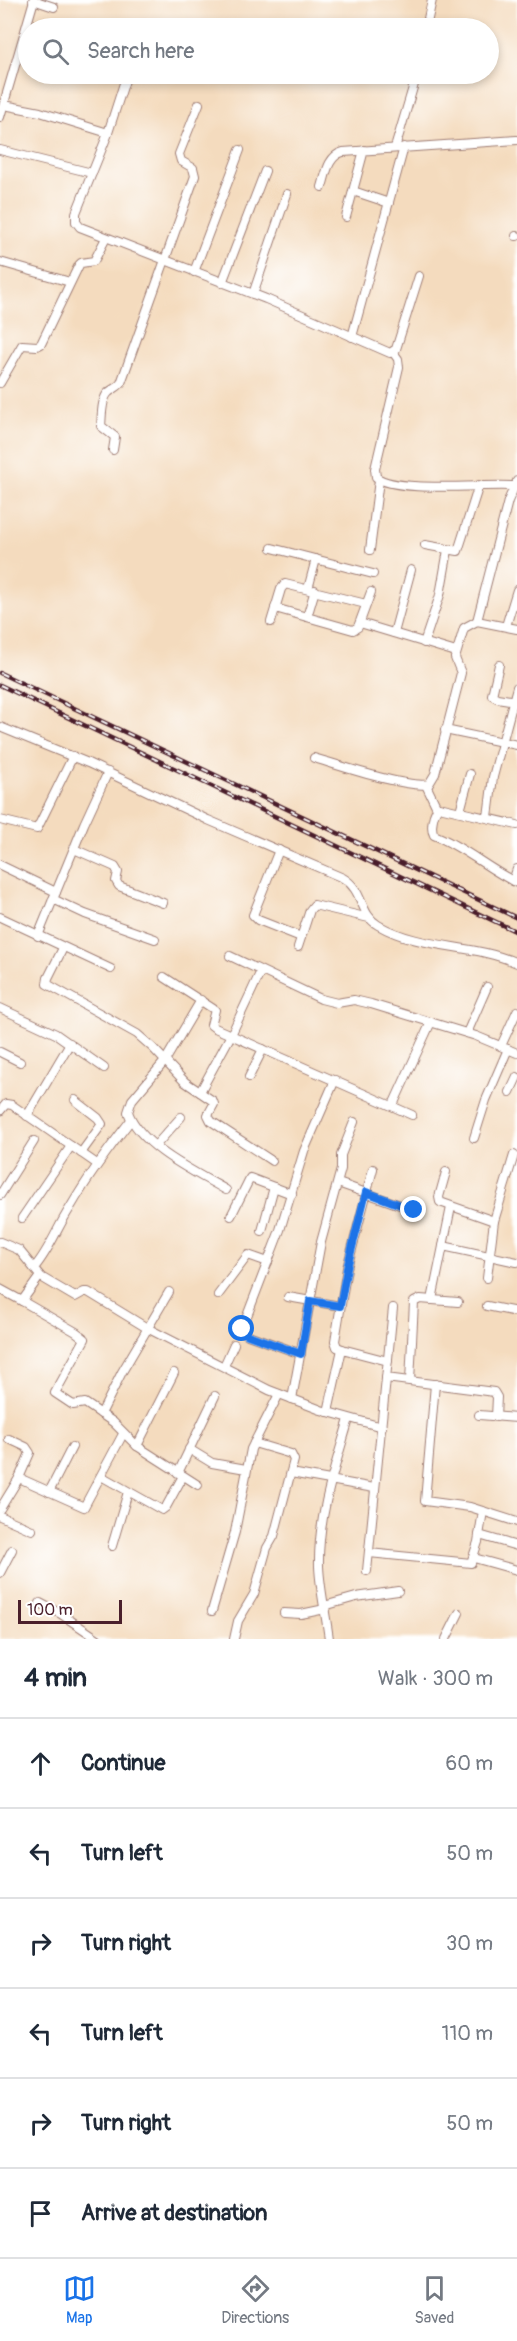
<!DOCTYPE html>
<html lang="en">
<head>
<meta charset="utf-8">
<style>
	:root { --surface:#fff; --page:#f6f6f7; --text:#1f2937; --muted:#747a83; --line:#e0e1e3; --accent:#1a73e8 }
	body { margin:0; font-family:Pangolin,sans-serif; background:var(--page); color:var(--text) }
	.scale { position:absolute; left:18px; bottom:15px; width:104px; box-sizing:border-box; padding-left:6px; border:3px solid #4a1f2b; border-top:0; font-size:16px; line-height:21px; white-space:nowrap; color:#4a1f2b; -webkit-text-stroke:4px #fff; paint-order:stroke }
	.stop { position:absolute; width:18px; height:18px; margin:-14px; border:4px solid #1a73e8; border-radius:50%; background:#fff }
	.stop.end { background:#1a73e8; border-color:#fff; box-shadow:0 2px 6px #0008 }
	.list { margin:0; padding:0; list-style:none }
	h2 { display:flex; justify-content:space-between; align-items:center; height:78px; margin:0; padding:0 24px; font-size:26px }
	h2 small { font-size:20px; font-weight:400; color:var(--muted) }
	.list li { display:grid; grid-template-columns:39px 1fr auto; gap:18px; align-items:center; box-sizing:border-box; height:90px; padding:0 24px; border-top:2px solid var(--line) }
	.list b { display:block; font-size:22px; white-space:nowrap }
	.list em { font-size:20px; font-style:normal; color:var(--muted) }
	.icon { flex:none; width:33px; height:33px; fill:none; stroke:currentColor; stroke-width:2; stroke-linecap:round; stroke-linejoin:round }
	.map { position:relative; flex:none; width:517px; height:1639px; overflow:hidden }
	.search { position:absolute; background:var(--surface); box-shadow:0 3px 9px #0003; left:18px; right:18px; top:18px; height:66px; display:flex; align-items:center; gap:15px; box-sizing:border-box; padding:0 21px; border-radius:33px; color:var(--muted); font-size:22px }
	.sheet { height:618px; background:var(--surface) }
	nav { display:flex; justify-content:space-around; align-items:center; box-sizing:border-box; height:84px; border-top:2px solid var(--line); background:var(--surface); font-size:16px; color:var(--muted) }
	nav a { display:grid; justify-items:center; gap:3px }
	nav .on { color:var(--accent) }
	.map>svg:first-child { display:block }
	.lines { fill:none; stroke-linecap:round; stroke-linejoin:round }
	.minor-casing { stroke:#9f7d74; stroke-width:10 }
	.minor { stroke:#fff; stroke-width:8 }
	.rail-casing { stroke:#4a1f2b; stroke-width:4.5 }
	.rail { stroke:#fff; stroke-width:2; stroke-dasharray:7; stroke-linecap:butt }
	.route { stroke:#1a73e8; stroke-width:8 }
</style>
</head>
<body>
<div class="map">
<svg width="517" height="1639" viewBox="0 0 517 1639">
	<rect width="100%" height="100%" fill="#fff"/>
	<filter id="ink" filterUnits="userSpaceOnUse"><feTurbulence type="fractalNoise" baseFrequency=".0167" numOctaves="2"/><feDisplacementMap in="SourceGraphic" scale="12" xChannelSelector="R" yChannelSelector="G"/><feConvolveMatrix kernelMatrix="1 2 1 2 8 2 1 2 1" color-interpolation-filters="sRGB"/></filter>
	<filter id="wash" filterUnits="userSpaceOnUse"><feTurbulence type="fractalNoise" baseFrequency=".008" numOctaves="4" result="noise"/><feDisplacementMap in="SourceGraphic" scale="24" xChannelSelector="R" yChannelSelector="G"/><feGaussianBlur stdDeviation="1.35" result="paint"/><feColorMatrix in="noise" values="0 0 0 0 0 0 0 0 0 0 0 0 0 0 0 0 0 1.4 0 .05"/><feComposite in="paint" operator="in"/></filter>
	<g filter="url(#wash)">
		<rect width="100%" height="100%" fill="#f4dbbe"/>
	</g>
	<g filter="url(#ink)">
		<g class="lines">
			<defs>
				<g id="minor">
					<polyline points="33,0 54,7"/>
					<polyline points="104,26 111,28"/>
					<polyline points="426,28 432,0"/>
					<polyline points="127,74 107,136 76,213 76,222 80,227 266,299 390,353 396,349 419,276"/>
					<polyline points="4,105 40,112 108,133"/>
					<polyline points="0,117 34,0"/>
					<polyline points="395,148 417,74"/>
					<polyline points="0,150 92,173"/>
					<path d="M322,187c4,-13 6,-31 21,-35l174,-12"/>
					<polyline points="353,191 389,203"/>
					<polyline points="346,217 364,150"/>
					<polyline points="516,236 517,236"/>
					<polyline points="0,262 70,282"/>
					<polyline points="194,272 240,150"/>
					<polyline points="222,283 265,171"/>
					<polyline points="253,294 287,194"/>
					<polyline points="352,337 404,147"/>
					<path d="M393,352l5,7 1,8 -24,102 1,8c20,16 108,7 137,9"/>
					<polyline points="0,383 22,345 37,346 41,344 79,265 81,263 94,261 106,238"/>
					<path d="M113,450l2,-13 -14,-11c1,-9 0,-28 8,-34 5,-4 8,-4 12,-9l74,-207 -2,-8 -12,-7 -2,-7 20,-50"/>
					<polyline points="425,545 458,551 479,485"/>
					<polyline points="272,548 373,574"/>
					<polyline points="370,550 379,480"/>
					<polyline points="308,589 316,559"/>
					<polyline points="275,608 353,630 358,627 371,592"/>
					<polyline points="307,617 315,590"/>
					<polyline points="477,621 508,501 517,481"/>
					<polyline points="271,622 281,589 285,584 366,604"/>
					<polyline points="360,623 456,652"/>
					<polyline points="506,626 517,590"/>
					<polyline points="394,633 411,570"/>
					<polyline points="424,643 440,595 448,550"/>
					<polyline points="499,665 492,695 497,698 516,701"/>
					<path d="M0,727l88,36 120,57 135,58c21,12 16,36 35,47 43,25 94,18 139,38"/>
					<polyline points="445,730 517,745"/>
					<path d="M314,758c24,7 94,31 115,26l6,-10 26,-101 -6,-15 9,-30 13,-7 40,8"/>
					<polyline points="426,785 437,808"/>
					<polyline points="460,811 470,774"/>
					<polyline points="488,817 493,777 517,687"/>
					<polyline points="0,820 37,829 73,756"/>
					<path d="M517,825l-78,-18c-6,5 -9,21 -5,28 30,12 54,34 83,48"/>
					<polyline points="74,849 115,867 118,872 116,881 119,886 163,903"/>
					<polyline points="279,850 253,915 258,920 301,937"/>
					<polyline points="0,865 56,892"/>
					<polyline points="513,881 517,869"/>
					<polyline points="53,899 85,914 155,939"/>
					<polyline points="0,917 111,969"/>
					<polyline points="38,936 84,824 108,772"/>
					<polyline points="298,947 310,910 314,905 369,918"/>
					<polyline points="63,948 48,978 47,984 137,1034 153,1048 185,1082 213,1101 214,1104 208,1115 211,1121 272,1161"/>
					<polyline points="230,956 321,999 337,1003 354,1000 371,1004 476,1036 517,1053"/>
					<polyline points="164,977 215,1010 211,1025 215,1028 412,1115"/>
					<path d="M201,1000l-36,61 -33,39 -4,12c13,35 67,60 98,78"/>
					<polyline points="0,1008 56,1034 104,1068"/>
					<polyline points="467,1033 487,987"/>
					<polyline points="501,1046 517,1011"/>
					<polyline points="0,1052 20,1062"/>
					<polyline points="249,1077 263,1049"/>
					<polyline points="200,1092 231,1035 261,971"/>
					<polyline points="510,1092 517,1077"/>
					<polyline points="75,1100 98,1118 102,1124 81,1153"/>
					<polyline points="393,1105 431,1022"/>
					<polyline points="0,1111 6,1104 12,1105 97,1164"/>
					<polyline points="27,1116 70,1043"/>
					<polyline points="474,1138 486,1100 508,1049"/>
					<polyline points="156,1145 181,1117"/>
					<polyline points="373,1169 347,1268 335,1341 337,1347 342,1349 388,1361"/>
					<polyline points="446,1172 439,1197 440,1202 494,1221"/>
					<polyline points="338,1183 414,1210"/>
					<polyline points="0,1195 34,1141"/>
					<polyline points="231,1216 250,1178 292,1194"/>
					<polyline points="22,1218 71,1146"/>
					<polyline points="262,1231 274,1187"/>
					<polyline points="0,1242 19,1250 41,1277 75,1297 84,1292 88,1292 147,1328 269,1390 321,1410 382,1427"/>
					<polyline points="443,1246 517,1262"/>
					<path d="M34,1268c15,-17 23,-40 36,-60 18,-31 39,-60 61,-88"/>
					<polyline points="40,1276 22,1301 76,1332 85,1339 55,1393 73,1405 85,1403 113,1422 137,1446 198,1485"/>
					<polyline points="487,1278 494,1221 514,1155"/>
					<polyline points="0,1289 22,1301"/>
					<polyline points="218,1295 248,1255 268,1262"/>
					<polyline points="288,1297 340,1306"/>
					<polyline points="432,1300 451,1207"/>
					<polyline points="487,1306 517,1312"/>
					<polyline points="301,1354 248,1335 243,1332 242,1329 280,1230 304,1151 335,1080"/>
					<polyline points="224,1366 234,1344"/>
					<polyline points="386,1378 494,1392 497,1397 496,1417"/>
					<polyline points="410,1381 414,1302 420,1299 458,1302"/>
					<polyline points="435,1384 425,1501 470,1507 517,1522"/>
					<polyline points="292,1399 321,1242 341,1169 341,1155 354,1122"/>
					<polyline points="328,1412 342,1349"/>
					<polyline points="101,1414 122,1372 169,1292"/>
					<polyline points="479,1415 517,1418"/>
					<polyline points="137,1446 174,1373"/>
					<polyline points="189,1449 212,1463 246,1469"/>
					<polyline points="178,1473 215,1396"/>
					<polyline points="291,1473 374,1488"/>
					<polyline points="101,1476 162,1510 166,1507 183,1476"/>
					<polyline points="19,1478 84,1507 123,1434"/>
					<polyline points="49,1492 72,1447"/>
					<polyline points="0,1509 19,1478 30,1453 26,1447 9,1439"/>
					<polyline points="0,1516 32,1530"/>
					<polyline points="479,1535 517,1546"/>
					<polyline points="112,1546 128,1492"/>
					<polyline points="369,1553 471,1563 478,1542 483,1511"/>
					<polyline points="474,1558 517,1570"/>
					<polyline points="367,1571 393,1308"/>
					<polyline points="0,1573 12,1550"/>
					<polyline points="40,1603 61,1614 98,1639"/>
					<polyline points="324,1606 356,1597 398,1591"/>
					<polyline points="212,1611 235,1532 251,1449 279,1394"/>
					<polyline points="284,1613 301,1614 325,1609"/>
					<polyline points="234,1639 238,1621 254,1594 267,1548 274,1536 294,1460 291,1454 254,1443"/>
					<path d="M329,1639c-3,-24 -9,-49 -10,-73 -1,-51 16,-99 30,-147"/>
					<polyline points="446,1639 459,1613"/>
				</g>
			</defs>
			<use href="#minor" class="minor-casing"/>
			<use href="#minor" class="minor"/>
			<defs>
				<g id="rail">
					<polyline points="0,673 517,918"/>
					<polyline points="0,685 517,932"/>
				</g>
			</defs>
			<use href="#rail" class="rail-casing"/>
			<use href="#rail" class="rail"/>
		</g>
	</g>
	<g class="lines" filter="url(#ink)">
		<polyline class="route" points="242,1329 243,1332 248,1335 301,1354 310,1301 340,1306 347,1268 366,1192 414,1210"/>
	</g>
</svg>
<div class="scale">100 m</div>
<div class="stop" style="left:242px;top:1329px"></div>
<div class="stop end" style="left:414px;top:1210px"></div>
<div class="search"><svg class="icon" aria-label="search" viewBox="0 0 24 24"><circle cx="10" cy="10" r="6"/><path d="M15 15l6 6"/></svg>Search here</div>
</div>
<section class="sheet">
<h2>4 min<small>Walk · 300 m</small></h2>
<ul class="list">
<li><svg class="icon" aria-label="ahead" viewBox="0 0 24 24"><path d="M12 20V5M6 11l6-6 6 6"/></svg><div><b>Continue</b></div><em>60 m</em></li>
<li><svg class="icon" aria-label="left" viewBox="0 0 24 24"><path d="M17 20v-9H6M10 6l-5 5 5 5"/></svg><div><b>Turn left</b></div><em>50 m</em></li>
<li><svg class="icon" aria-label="right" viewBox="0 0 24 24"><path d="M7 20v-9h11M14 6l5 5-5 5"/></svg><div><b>Turn right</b></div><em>30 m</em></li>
<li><svg class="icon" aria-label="left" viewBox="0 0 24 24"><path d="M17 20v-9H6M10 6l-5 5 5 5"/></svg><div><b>Turn left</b></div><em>110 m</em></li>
<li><svg class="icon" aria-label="right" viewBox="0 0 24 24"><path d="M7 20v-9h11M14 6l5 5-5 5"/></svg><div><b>Turn right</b></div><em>50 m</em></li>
<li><svg class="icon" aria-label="arrive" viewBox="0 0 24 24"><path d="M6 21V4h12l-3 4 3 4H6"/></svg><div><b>Arrive at destination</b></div></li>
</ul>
</section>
<nav>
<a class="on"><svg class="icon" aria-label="map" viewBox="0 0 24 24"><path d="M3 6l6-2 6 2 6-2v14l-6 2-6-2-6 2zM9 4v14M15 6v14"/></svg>Map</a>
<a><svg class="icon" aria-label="directions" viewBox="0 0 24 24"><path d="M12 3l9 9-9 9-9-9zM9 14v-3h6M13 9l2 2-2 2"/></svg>Directions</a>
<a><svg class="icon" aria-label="saved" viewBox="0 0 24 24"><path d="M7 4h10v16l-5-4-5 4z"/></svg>Saved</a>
</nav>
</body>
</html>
